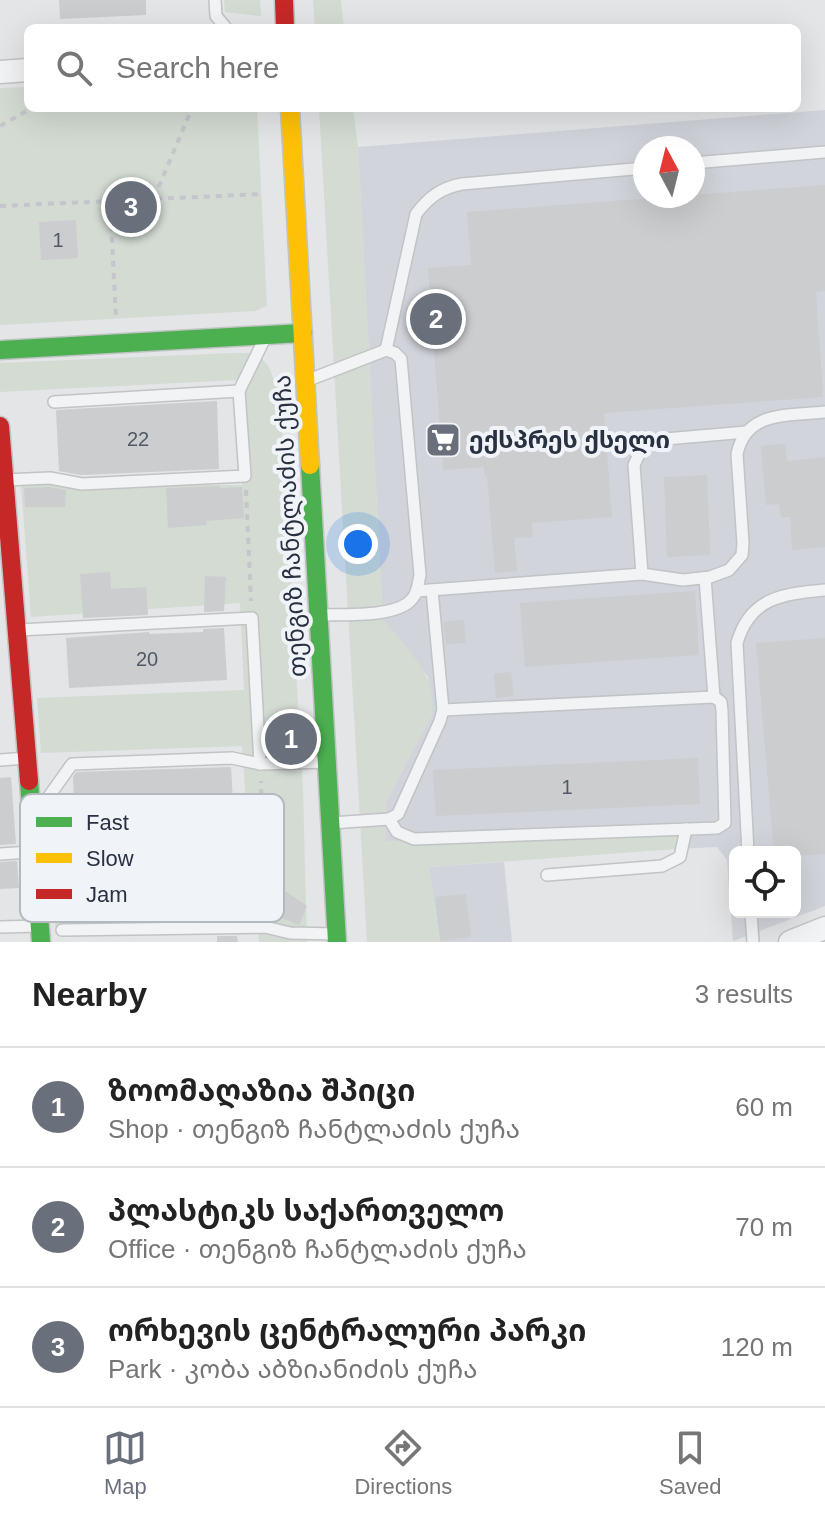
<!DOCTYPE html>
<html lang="en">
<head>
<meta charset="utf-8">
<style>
	:root { --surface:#fff; --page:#f2f2f2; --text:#222; --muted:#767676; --line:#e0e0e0; --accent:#6a707b }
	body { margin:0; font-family:Helvetica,"Noto Sans Georgian",sans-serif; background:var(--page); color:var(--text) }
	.controls { position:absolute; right:24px; bottom:24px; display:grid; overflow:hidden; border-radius:12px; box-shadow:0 8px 32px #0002 }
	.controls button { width:72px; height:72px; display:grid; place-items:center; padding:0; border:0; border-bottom:2px solid var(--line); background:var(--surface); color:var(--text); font:40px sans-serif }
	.compass { position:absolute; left:633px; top:136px; width:72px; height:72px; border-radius:50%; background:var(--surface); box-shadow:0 8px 32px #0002; rotate:353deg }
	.you { position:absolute; left:358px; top:544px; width:28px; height:28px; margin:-20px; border:6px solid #fff; border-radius:50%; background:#1a73e8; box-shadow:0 0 0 12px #1a73e833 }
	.badge { display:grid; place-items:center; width:52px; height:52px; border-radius:50%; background:var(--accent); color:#fff; font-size:26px; font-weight:700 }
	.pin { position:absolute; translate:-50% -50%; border:4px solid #fff; box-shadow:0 2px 8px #0006 }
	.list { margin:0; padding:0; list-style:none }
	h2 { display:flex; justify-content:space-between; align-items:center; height:104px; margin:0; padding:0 32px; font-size:34px }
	h2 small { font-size:26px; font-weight:400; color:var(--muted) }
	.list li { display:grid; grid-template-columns:52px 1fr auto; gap:24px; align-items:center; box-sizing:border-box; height:120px; padding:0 32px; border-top:2px solid var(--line) }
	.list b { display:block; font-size:30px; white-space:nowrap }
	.list p { margin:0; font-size:26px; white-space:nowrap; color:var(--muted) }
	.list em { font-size:26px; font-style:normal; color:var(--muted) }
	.icon { flex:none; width:44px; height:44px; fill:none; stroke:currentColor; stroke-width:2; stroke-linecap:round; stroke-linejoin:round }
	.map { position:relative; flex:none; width:825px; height:942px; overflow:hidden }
	.search { position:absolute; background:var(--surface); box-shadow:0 8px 32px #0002; left:24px; right:24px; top:24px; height:88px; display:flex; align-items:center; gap:20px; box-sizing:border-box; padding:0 28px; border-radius:12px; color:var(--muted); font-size:30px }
	.sheet { height:464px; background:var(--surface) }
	nav { display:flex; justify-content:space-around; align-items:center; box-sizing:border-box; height:112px; border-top:2px solid var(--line); background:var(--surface); font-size:22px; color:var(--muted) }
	nav a { display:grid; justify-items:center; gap:4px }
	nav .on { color:var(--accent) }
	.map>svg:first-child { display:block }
	.built { fill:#d1d4da; fill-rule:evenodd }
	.green { fill:#d3dbd3 }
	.building { fill:#cbcdcf }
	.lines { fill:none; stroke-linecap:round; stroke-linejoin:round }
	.lane-casing { stroke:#c1c3c5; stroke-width:14 }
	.street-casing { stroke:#c1c3c5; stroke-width:25 }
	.fast-casing { stroke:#c1c3c5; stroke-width:21 }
	.slow-casing { stroke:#c1c3c5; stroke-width:21 }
	.jam-casing { stroke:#c1c3c5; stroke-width:21 }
	.path { stroke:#c4c6cb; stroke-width:4; stroke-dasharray:6 6; stroke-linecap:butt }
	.lane { stroke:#f2f3f4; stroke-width:11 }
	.street { stroke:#f2f3f4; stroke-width:22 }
	.fast { stroke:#4caf50; stroke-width:18 }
	.slow { stroke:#ffc107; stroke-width:18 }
	.jam { stroke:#c62828; stroke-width:18 }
	.labels { text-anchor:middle; stroke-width:8; stroke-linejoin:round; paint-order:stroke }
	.number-label { font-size:20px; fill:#525965 }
	.poi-label { font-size:24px; font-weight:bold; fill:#293141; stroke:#f0f3f7; text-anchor:start }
	.street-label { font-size:24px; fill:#293141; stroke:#f0f3f7 }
	.key { fill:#f0f3f7; stroke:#b4b9c0; stroke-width:2 }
	.key-label { font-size:22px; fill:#293141 }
</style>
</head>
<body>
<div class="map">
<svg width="825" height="942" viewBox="0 0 825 942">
	<rect width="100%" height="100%" fill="#e3e5e7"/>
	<g class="built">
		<path d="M825,110v796l-92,35 -6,-81 -10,-13 -41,2 1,-21 -292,14 1,-41 46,-86 -4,-38 -45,-57 -25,-473zM645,148h48v48h-48zM735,852h60v60h-60z"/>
		<polygon points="504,862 512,942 440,942 429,867"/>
	</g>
	<g class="green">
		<polygon points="224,0 260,0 261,16 225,12"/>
		<polygon points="313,0 341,0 344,28 315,28"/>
		<polygon points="28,87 28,108 257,108 267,306 255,311 0,325 0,88"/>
		<path d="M319,108h34l5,39 25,472c22,28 56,57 49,96l-46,86 -1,40 292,-13 -1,21 -247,18 11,75h-73z"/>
		<polygon points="234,353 258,353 268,366 280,393 303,791 307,942 259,942 257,916 55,926 52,873 250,863 242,746 41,753 37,698 244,690 240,603 31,617 21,485 242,485 236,380 0,392 0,363"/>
	</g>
	<g class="building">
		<polygon points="59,0 146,0 146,15 60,19"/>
		<polygon points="825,185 825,291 816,292 823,397 604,413 612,517 532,523 533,537 514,538 517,571 495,573 487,475 485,475 484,467 443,470 428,268 471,265 467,212"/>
		<polygon points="76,220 78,258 41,260 39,222"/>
		<polygon points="217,401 219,469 81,475 59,471 56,410"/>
		<polygon points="785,444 787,461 825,457 825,547 792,550 790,517 781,517 779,504 766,505 761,446"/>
		<polygon points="707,475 710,555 667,557 664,477"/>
		<polygon points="220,486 220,488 242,487 244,518 206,521 207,525 168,528 166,488"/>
		<polygon points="49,487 66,490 65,507 25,507 24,488"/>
		<polygon points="110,572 111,589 146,587 148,615 83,618 80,574"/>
		<polygon points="205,576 226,577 224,611 204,612"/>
		<polygon points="695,591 699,655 525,667 520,603"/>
		<polygon points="464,620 466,643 446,644 443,622"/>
		<polygon points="224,628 227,680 69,688 66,638 149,632 149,634 203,632 203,629"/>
		<polygon points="825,638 825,854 795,856 795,852 774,852 756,643"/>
		<polygon points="511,672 514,696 496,698 494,674"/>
		<polygon points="698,758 700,804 436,816 433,770"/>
		<polygon points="231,767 236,853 213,854 212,827 75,832 73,777 76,772"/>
		<polygon points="11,777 16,844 0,845 0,778"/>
		<polygon points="17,861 19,888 0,889 0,862"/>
		<polygon points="285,891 307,906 299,925 270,913"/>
		<polygon points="466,894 471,937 440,941 435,897"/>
		<polygon points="217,936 237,936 238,942 217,942"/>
	</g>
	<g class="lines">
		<defs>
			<g id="lane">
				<polyline points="215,0 216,16 226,28"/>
				<polyline points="693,163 825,152"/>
				<path d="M386,350l30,-136c13,-17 25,-26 46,-30l183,-16"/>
				<path d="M306,381l80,-31 9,3 6,6 19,216c-2,8 -2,18 -8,24 -15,19 -70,15 -93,16"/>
				<polyline points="54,402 239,391"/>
				<polyline points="5,480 50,478 82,484 245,476 239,391 264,340"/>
				<polyline points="642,574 634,465 641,450 654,440 746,432"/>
				<polyline points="705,578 714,697"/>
				<path d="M417,591l225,-17 41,6 27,-3 19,-7 13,-15 1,-12 -6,-89c9,-44 52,-38 88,-42"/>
				<polyline points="19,630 252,618 260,764"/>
				<polyline points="0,760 27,758"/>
				<polyline points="37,813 72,764 232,758 260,764 327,762"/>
				<polyline points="389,819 397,832 414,839 717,828 725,823 722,711 721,702 714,697 443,710"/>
				<polyline points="331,823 389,819 398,814 440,721 443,710 432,590"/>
				<path d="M748,852l-11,-209c13,-46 46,-49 88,-53"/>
				<polyline points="0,854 31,852"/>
				<polyline points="547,875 662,866 680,857 686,829"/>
				<polyline points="751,912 753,942"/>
				<polyline points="0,927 39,926"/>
				<polyline points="62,930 265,927 290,933 336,934"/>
			</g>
			<g id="street">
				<polyline points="0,72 28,70"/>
				<polyline points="790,942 825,928"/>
			</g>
			<g id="fast">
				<polyline points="0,350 303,333"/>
				<polyline points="310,465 337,942"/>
				<polyline points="29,781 41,942"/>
			</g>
			<polyline id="slow" points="290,108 310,465"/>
			<g id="jam">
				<polyline points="284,0 285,28"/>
				<polyline points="0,426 29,781"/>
			</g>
		</defs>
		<use href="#lane" class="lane-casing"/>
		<use href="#street" class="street-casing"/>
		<use href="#fast" class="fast-casing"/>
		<use href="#slow" class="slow-casing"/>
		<use href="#jam" class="jam-casing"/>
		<g class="path">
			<polyline points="0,126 32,108"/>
			<polyline points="154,198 192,108"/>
			<polyline points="110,201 116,318"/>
			<polyline points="0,206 263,194"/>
			<polyline points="246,490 251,601"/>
			<polyline points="263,857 265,910"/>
			<polyline points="97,860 263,857 261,781"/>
		</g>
		<use href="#lane" class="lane"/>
		<use href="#street" class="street"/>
		<use href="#fast" class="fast"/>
		<use href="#slow" class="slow"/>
		<use href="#jam" class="jam"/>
	</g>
	<defs>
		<symbol id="supermarket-square" viewBox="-11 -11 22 22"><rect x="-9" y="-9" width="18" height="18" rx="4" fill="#6a707b" stroke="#f0f3f7"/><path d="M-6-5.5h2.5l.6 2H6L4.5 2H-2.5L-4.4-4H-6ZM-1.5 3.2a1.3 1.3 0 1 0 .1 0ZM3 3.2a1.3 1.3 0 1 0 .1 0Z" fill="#fff"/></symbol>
	</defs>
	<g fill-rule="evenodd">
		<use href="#supermarket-square" x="423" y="420" width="40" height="40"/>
	</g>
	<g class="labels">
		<g class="number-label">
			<text x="58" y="247">1</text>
			<text x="138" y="446">22</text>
			<text x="147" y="666">20</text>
			<text x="567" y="794">1</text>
		</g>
		<g class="poi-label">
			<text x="469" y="448">ექსპრეს ქსელი</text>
		</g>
		<g class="street-label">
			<text transform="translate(290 526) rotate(-93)" y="8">თენგიზ ჩანტლაძის ქუჩა</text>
		</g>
	</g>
	<rect x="20" y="794" width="264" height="128" rx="12" class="key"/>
	<rect x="36" y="817" width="36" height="10" fill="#4caf50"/>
	<rect x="36" y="853" width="36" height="10" fill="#ffc107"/>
	<rect x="36" y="889" width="36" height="10" fill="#c62828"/>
	<g class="key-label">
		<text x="86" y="830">Fast</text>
		<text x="86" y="866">Slow</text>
		<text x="86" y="902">Jam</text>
	</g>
</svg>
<div class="controls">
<button><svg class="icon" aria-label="locate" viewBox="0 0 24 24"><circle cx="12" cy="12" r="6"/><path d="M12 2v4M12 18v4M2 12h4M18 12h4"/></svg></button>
</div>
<svg class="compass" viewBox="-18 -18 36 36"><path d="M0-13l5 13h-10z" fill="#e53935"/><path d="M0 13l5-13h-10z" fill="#767676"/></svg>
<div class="you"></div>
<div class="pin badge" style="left:291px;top:739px">1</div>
<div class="pin badge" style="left:436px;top:319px">2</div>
<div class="pin badge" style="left:131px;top:207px">3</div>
<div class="search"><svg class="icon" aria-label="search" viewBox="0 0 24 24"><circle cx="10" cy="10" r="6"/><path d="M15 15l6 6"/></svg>Search here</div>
</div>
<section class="sheet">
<h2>Nearby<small>3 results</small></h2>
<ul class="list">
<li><span class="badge">1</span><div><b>ზოომაღაზია შპიცი</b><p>Shop · თენგიზ ჩანტლაძის ქუჩა</p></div><em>60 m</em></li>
<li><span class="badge">2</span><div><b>პლასტიკს საქართველო</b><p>Office · თენგიზ ჩანტლაძის ქუჩა</p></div><em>70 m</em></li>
<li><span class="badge">3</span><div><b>ორხევის ცენტრალური პარკი</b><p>Park · კობა აბზიანიძის ქუჩა</p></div><em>120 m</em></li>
</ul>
</section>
<nav>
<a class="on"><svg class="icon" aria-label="map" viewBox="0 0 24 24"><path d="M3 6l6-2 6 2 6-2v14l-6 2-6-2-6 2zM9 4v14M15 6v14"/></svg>Map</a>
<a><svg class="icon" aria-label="directions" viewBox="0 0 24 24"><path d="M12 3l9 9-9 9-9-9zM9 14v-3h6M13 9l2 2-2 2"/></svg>Directions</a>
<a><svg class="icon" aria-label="saved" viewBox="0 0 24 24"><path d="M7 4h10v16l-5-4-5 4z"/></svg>Saved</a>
</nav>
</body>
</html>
